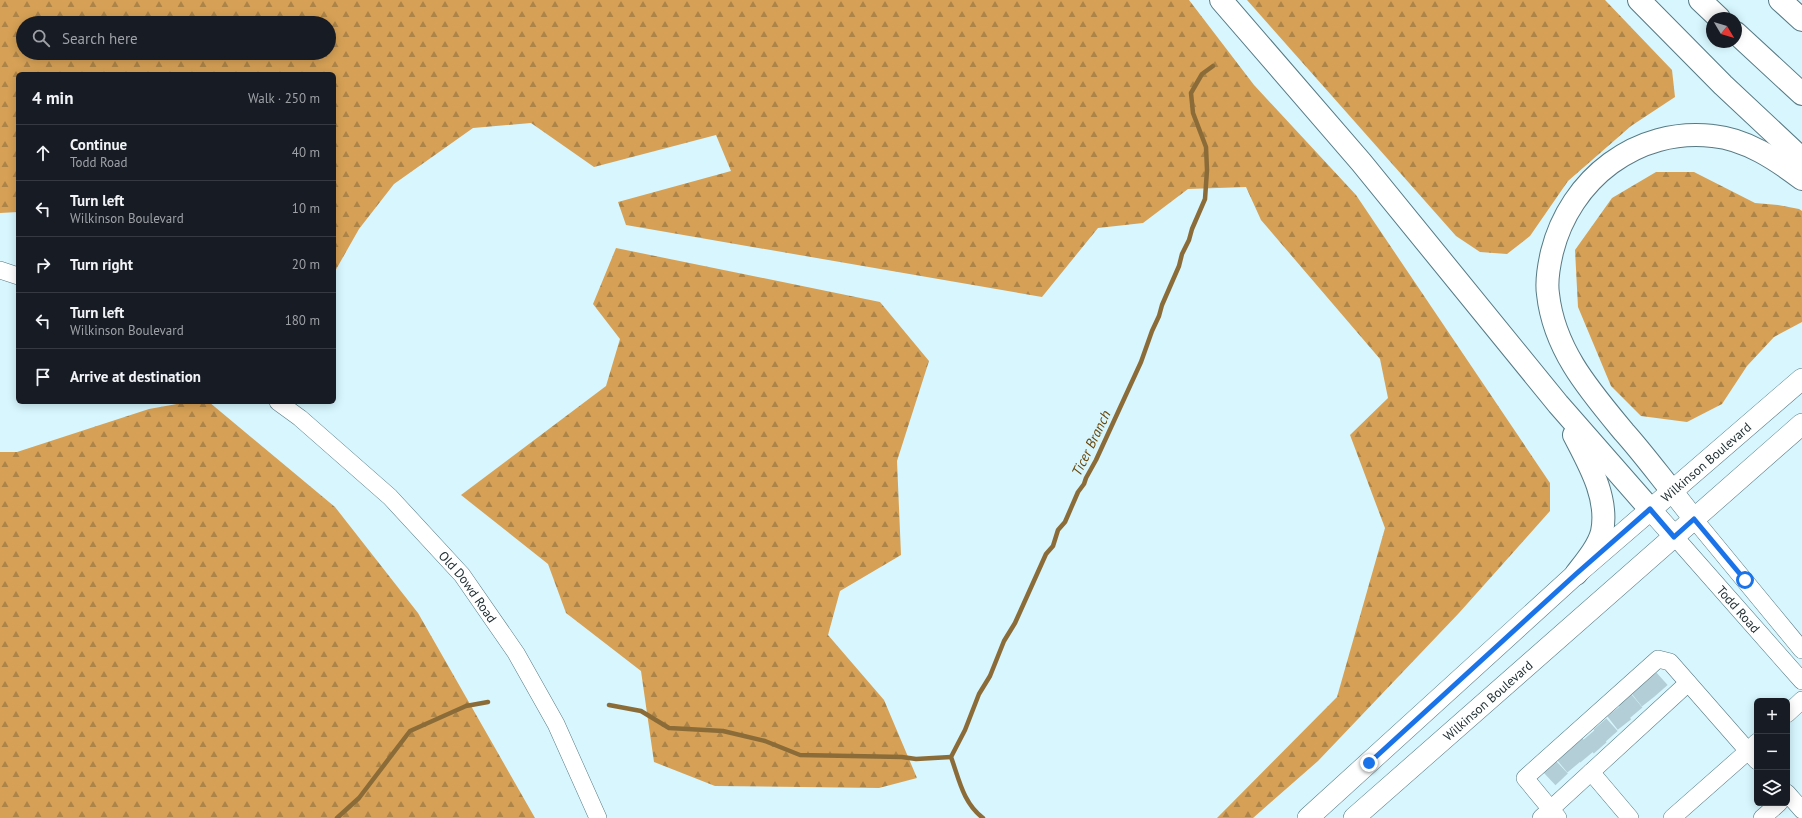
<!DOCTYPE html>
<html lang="en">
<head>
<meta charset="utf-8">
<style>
	:root { --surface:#171b24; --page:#242831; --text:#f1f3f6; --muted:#9ea1a6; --line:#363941 }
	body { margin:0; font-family:"PT Sans",sans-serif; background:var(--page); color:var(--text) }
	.controls { position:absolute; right:12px; bottom:12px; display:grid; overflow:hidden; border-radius:6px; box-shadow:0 2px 10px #0003 }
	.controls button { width:36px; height:36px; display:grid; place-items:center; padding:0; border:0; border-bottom:1px solid var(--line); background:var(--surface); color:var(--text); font:20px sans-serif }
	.compass { position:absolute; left:1706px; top:12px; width:36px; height:36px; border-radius:50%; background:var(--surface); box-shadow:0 2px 10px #0003; rotate:128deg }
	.stop { position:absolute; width:12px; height:12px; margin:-9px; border:3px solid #1a73e8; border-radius:50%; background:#fff }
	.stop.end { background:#1a73e8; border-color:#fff; box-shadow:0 1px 4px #0008 }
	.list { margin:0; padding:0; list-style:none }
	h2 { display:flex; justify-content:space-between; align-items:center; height:52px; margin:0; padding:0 16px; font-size:17px }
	h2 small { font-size:13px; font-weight:400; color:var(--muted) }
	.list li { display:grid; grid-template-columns:26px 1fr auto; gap:12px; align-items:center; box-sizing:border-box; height:56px; padding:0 16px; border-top:1px solid var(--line) }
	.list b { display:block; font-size:15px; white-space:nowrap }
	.list p { margin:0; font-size:13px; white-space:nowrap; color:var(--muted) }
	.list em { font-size:13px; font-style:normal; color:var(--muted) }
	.icon { flex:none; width:22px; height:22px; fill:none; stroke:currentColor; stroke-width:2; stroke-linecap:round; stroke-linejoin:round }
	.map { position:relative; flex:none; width:1802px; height:818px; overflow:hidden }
	.search { position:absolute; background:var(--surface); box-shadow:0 2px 10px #0003; left:16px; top:16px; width:320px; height:44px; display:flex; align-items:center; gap:10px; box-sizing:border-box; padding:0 14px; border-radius:22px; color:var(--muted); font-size:15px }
	.panel { position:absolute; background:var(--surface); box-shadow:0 2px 10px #0003; left:16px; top:72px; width:320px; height:332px; border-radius:6px }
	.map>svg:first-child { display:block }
	.forest { fill:url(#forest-firs); fill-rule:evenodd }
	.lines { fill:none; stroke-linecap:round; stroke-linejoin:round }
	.stream { stroke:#8b6c38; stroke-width:4.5 }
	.minor-tunnel { stroke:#b3ced6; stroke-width:17; stroke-dasharray:17 8; stroke-linecap:butt }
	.minor-casing { stroke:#567983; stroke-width:18 }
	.major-casing { stroke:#567983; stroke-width:22 }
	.highway-casing { stroke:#567983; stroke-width:24 }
	.minor { stroke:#fff; stroke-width:17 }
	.major { stroke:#fff; stroke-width:21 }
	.highway { stroke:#fff; stroke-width:22 }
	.route { stroke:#1a73e8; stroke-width:5 }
	.labels { text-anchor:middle; stroke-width:3; stroke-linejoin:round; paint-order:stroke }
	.street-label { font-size:13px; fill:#213034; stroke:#d7f6fe }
	.water-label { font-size:14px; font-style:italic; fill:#674406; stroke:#d7f6fe }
</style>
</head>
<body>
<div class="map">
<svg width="1802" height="818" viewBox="0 0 1802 818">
	<defs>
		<pattern id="forest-firs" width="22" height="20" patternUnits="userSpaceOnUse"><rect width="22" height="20" fill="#d6a156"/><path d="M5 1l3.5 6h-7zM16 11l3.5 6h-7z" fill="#ad8448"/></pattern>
	</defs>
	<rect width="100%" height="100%" fill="#d7f6fe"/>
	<g class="forest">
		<path d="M0,0h1189l65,85 102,110 194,288v28l-91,102 -141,148 -65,57h-36l120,-121 48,-169 -35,-93 38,-37 -8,-39 -119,-139 -15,-33 -58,2 -45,34 -45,5 -56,69 -416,-72 -8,-23 113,-31 -15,-36 -122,32 -63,-44 -58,5 -79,56 -35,45 -25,44v-199h-316v138l-18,1zM23,23h306v30h-306z"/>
		<polygon points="1247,0 1605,0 1672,70 1675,97 1631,126 1568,181 1530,236 1507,254 1480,252 1456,236"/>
		<polygon points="1656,172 1694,172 1755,203 1778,205 1799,209 1802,211 1802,322 1774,337 1747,366 1722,404 1687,422 1641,416 1611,386 1578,307 1575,250 1612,198"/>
		<polygon points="616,248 880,302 929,361 897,461 901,555 840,591 828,635 884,700 917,778 879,788 715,786 654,762 641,671 566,613 548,564 461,495 606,386 620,339 593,304"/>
		<polygon points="188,402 209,402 335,507 418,613 535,818 0,818 0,452 17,452 149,409"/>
	</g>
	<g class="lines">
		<g class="stream">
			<polyline points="609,705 641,711 669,728 723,731 765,741 800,755 902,757 916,759 951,757"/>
			<polyline points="337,818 359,798 410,731 466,706 488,702"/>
			<path d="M983,818c-20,-15 -24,-39 -32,-61l14,-27 14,-36 11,-18 14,-35 11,-18 31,-69 7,-8 5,-16 7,-8 13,-30 6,-8 2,-6 10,-18 45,-98 11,-31 7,-15 3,-11 17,-39 3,-12 7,-14 3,-11 13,-30 2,-29 -1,-23 -13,-34 -2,-20 11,-19 11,-8"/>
		</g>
		<g class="minor-tunnel">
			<polyline points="1650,678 1665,695"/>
			<polyline points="1638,688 1653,707"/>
			<polyline points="1625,700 1640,718"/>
			<polyline points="1614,711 1628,729"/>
			<polyline points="1600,724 1615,741"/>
			<polyline points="1589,735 1603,751"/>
			<polyline points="1576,744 1591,762"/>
			<polyline points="1563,754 1578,772"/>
			<polyline points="1550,767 1566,784"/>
		</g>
		<defs>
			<g id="minor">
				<polyline points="0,270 18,276"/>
				<path id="s1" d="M278,402l22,16 90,79 72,78 54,78 40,71 42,94"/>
				<polyline points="1694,519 1802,650"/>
				<path id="s2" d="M1675,537l127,144"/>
				<polyline points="1787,714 1802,700"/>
				<polyline points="1591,772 1630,818"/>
				<polyline points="1787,793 1802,810"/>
				<polyline points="1541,818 1688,683"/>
				<polyline points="1558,818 1525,778 1658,659 1670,662 1748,751 1757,742"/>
				<polyline points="1672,818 1748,751 1757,761"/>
				<polyline points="1762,818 1779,803"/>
			</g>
			<g id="major">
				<polyline points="1672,491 1694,519"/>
				<polyline points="1650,509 1675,537"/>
				<path id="s3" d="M1308,818l268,-244 226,-195"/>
				<path id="s4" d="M1354,818l448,-394"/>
			</g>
			<g id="highway">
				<polyline points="1221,0 1361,162 1558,404 1650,509"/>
				<polyline points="1639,0 1723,85 1802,159"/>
				<polyline points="1700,0 1719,18"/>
				<polyline points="1780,0 1802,20"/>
				<polyline points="1736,33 1802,94"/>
				<path d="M1574,435c15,29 35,63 28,97 -4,15 -16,29 -26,42"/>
				<path d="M1672,491c-16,-20 -31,-40 -48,-59 -34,-41 -70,-82 -76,-138 -2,-13 1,-29 4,-42 18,-73 85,-125 161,-116 33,3 64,24 89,43"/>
			</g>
		</defs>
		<use href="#minor" class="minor-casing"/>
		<use href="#major" class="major-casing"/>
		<use href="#highway" class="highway-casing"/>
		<use href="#minor" class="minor"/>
		<use href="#major" class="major"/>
		<use href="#highway" class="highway"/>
	</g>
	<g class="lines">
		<polyline class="route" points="1369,763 1576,574 1650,509 1674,537 1694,519 1745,580"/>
	</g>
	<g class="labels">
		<g class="street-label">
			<text dy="5" stroke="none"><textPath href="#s3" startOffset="534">Wilkinson Boulevard</textPath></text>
			<text dy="5" stroke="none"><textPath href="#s1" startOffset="266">Old Dowd Road</textPath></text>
			<text dy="5" stroke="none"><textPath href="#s2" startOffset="96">Todd Road</textPath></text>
			<text dy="5" stroke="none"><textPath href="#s4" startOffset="178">Wilkinson Boulevard</textPath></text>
		</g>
		<g class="water-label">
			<text transform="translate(1091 443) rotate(-64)" y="5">Ticer Branch</text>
		</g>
	</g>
</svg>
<div class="controls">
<button>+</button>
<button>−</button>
<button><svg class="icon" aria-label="layers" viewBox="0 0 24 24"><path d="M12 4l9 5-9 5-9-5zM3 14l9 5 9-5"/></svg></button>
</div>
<svg class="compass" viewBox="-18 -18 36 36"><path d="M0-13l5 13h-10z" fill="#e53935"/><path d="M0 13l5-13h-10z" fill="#9ea1a6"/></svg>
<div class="stop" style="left:1745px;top:580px"></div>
<div class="stop end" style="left:1369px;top:763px"></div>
<div class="search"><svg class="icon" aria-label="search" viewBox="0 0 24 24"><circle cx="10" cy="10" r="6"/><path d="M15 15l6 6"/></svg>Search here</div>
<section class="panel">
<h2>4 min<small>Walk · 250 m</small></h2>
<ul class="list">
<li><svg class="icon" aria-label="ahead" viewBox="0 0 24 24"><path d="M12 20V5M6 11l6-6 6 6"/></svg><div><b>Continue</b><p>Todd Road</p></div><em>40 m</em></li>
<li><svg class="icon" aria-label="left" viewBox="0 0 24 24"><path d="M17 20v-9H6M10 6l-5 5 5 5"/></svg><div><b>Turn left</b><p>Wilkinson Boulevard</p></div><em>10 m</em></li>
<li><svg class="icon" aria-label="right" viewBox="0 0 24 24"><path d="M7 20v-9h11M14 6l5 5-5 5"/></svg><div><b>Turn right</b></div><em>20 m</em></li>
<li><svg class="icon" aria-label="left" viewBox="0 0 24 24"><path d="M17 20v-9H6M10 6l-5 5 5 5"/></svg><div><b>Turn left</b><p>Wilkinson Boulevard</p></div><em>180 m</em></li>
<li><svg class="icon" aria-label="arrive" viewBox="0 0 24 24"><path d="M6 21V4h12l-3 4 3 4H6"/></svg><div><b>Arrive at destination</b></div></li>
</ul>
</section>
</div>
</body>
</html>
